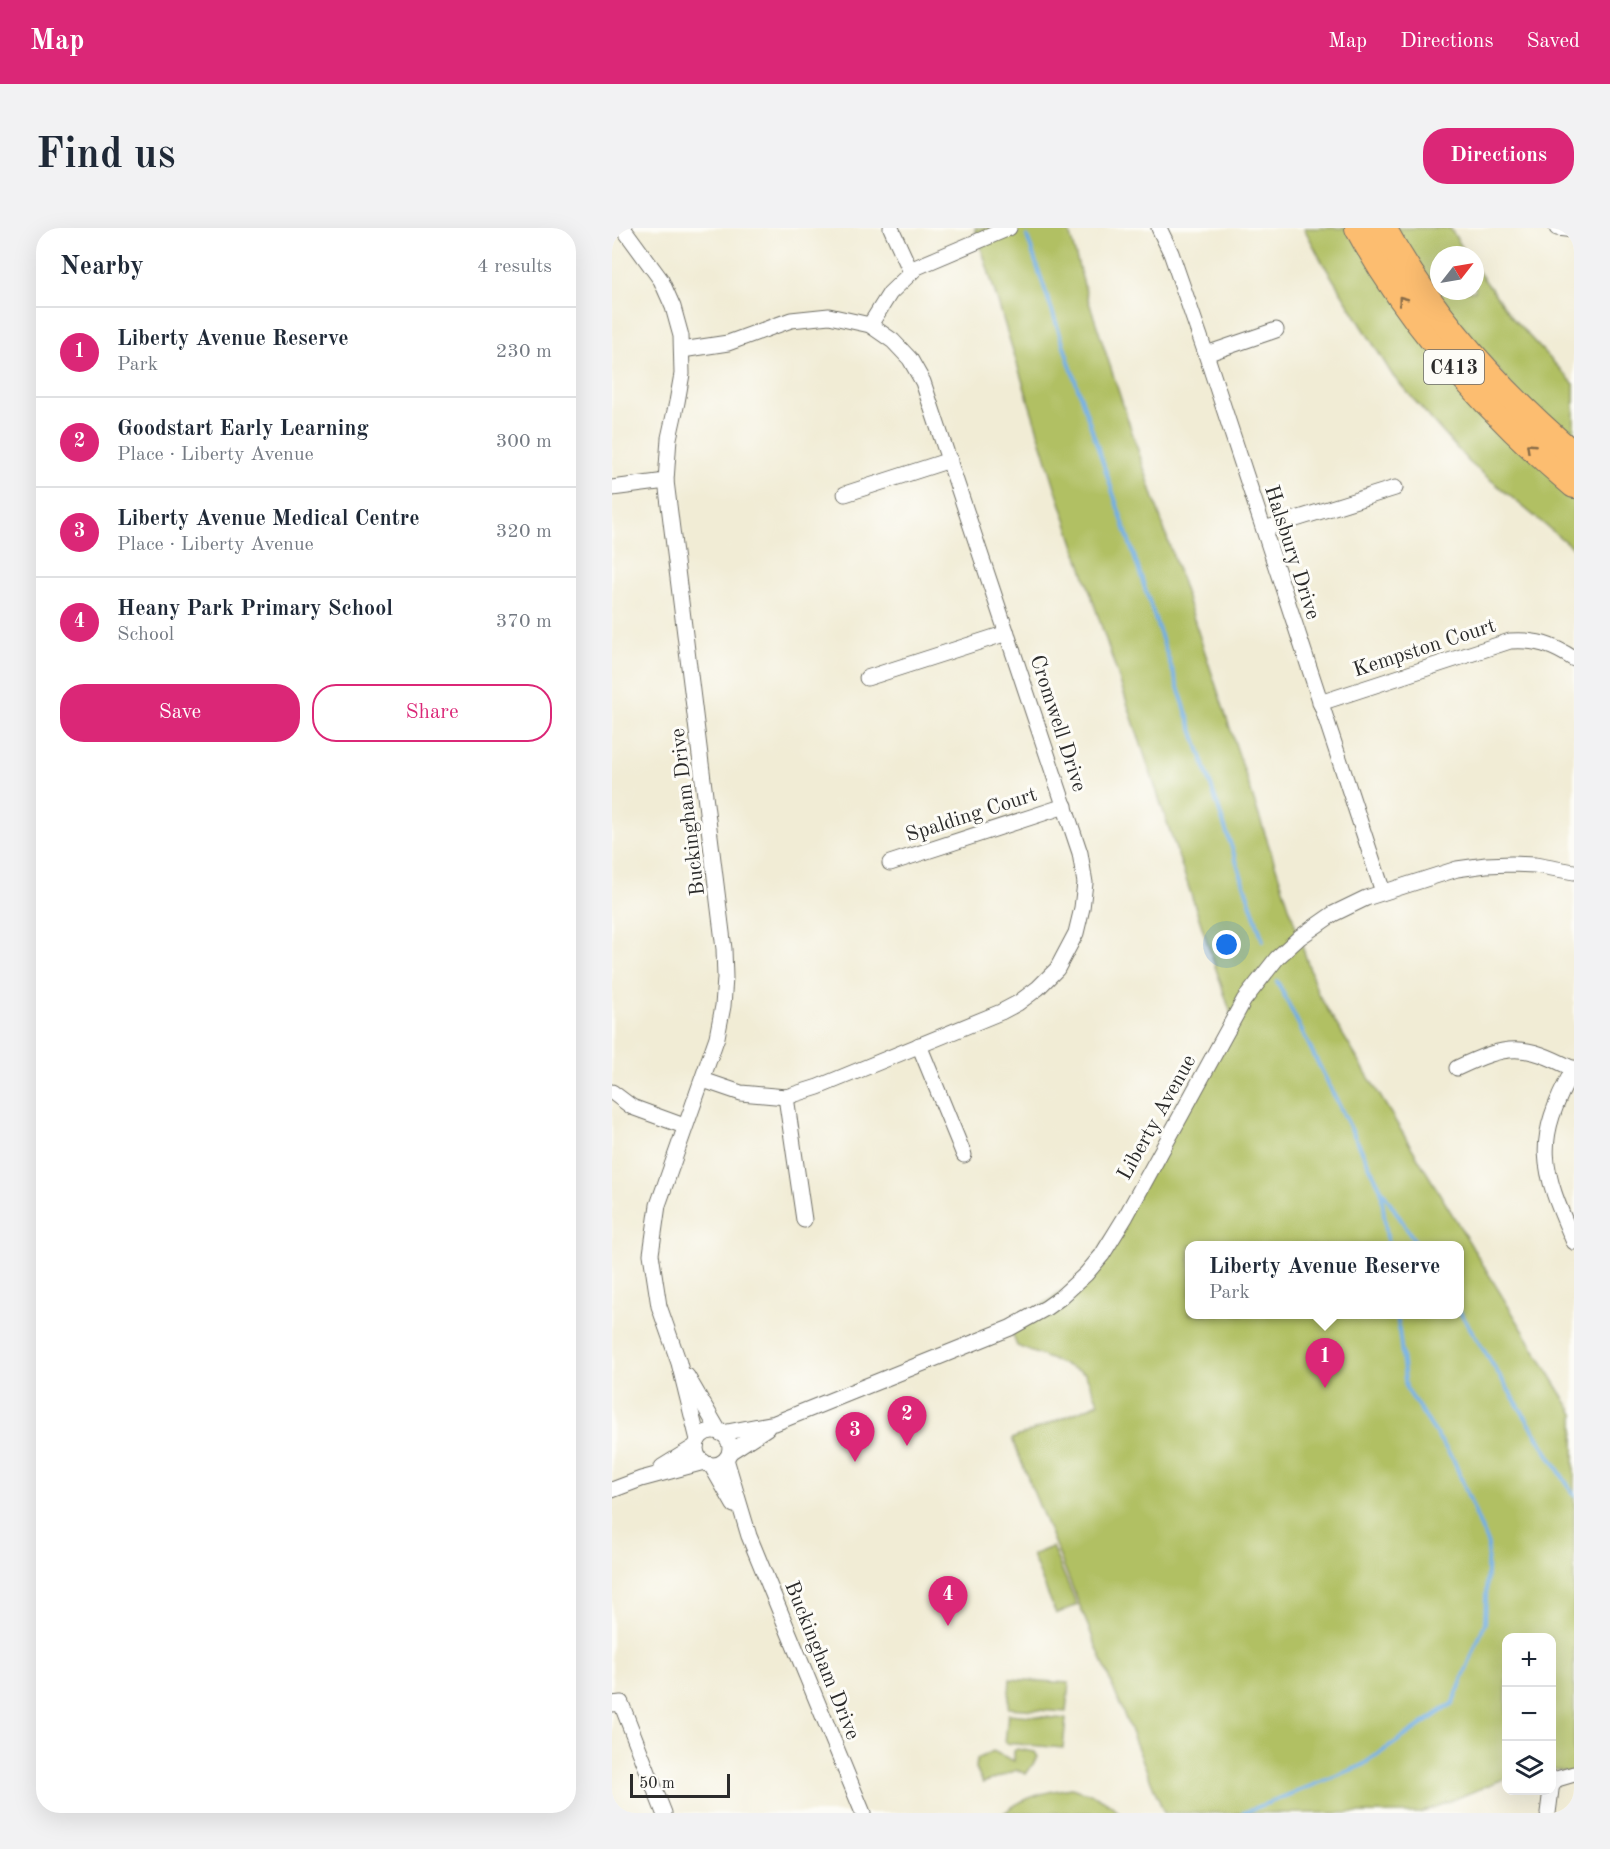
<!DOCTYPE html>
<html lang="en">
<head>
<meta charset="utf-8">
<style>
	:root { --surface:#fff; --page:#f2f2f3; --text:#1f2937; --muted:#747a83; --line:#e0e1e3; --accent:#db2777 }
	body { margin:0; font-family:"Old Standard TT",serif; background:var(--page); color:var(--text) }
	.controls { position:absolute; right:18px; bottom:18px; display:grid; overflow:hidden; border-radius:12px; box-shadow:0 6px 24px #0002 }
	.controls button { width:54px; height:54px; display:grid; place-items:center; padding:0; border:0; border-bottom:2px solid var(--line); background:var(--surface); color:var(--text); font:30px sans-serif }
	.compass { position:absolute; left:818px; top:18px; width:54px; height:54px; border-radius:50%; background:var(--surface); box-shadow:0 6px 24px #0002; rotate:59deg }
	.scale { position:absolute; left:18px; bottom:15px; width:100px; box-sizing:border-box; padding-left:6px; border:3px solid #2b2b2b; border-top:0; font-size:16px; line-height:21px; white-space:nowrap; color:#2b2b2b; -webkit-text-stroke:4px #fdfcf7; paint-order:stroke }
	.you { position:absolute; left:615px; top:717px; width:21px; height:21px; margin:-15px; border:4px solid #fff; border-radius:50%; background:#1a73e8; box-shadow:0 0 0 9px #1a73e833 }
	.badge { display:grid; place-items:center; width:39px; height:39px; border-radius:50%; background:var(--accent); color:#fff; font-size:20px; font-weight:700 }
	.pin { position:absolute; translate:-50% -50px; filter:drop-shadow(0 2px 3px #0008) }
	.pin::after { content:''; position:absolute; top:32px; width:21px; height:18px; background:inherit; clip-path:polygon(0 0,100% 0,50% 100%) }
	.popup { position:absolute; left:573px; top:1013px; width:279px; height:78px; box-sizing:border-box; display:grid; place-content:center; border-radius:12px; background:var(--surface); filter:drop-shadow(0 2px 4px #0005); font-size:20px; white-space:nowrap; color:var(--muted) }
	.popup b { font-size:22px; color:var(--text) }
	.popup::after { content:''; position:absolute; left:50%; top:100%; margin-left:-12px; border:12px solid transparent; border-top-color:var(--surface) }
	.list { margin:0; padding:0; list-style:none }
	h2 { display:flex; justify-content:space-between; align-items:center; height:78px; margin:0; padding:0 24px; font-size:26px }
	h2 small { font-size:20px; font-weight:400; color:var(--muted) }
	.list li { display:grid; grid-template-columns:39px 1fr auto; gap:18px; align-items:center; box-sizing:border-box; height:90px; padding:0 24px; border-top:2px solid var(--line) }
	.list b { display:block; font-size:22px; white-space:nowrap }
	.list p { margin:0; font-size:20px; white-space:nowrap; color:var(--muted) }
	.list em { font-size:20px; font-style:normal; color:var(--muted) }
	.actions { display:flex; gap:12px; padding:18px 24px }
	.actions a { flex:1; padding:14px 0; border:2px solid var(--accent); border-radius:24px; text-align:center; font-size:21px; color:var(--accent) }
	.actions .main { background:var(--accent); color:#fff }
	.icon { flex:none; width:33px; height:33px; fill:none; stroke:currentColor; stroke-width:2; stroke-linecap:round; stroke-linejoin:round }
	.map { position:relative; flex:none; width:962px; height:1585px; overflow:hidden; border-radius:24px }
	header { display:flex; align-items:center; gap:36px; box-sizing:border-box; height:84px; padding:0 30px; background:var(--accent); color:#fff }
	header strong { font-size:28px }
	nav { display:flex; gap:33px; margin-inline-start:auto; font-size:21px }
	.intro { display:flex; align-items:center; justify-content:space-between; box-sizing:border-box; height:144px; padding:0 36px }
	h1 { margin:0; font-size:42px }
	.button { padding:15px 27px; border-radius:24px; background:var(--accent); color:#fff; font-size:21px; font-weight:700 }
	main { display:flex; gap:36px; padding:0 36px }
	aside { flex:1; background:var(--surface); border-radius:24px; box-shadow:0 6px 24px #0002 }
	.map>svg:first-child { display:block }
	.green { fill:#b1c063; stroke:#6e7647; stroke-width:1.5; fill-rule:evenodd }
	.lines { fill:none; stroke-linecap:round; stroke-linejoin:round }
	.stream { stroke:#71afe3; stroke-width:4 }
	.minor-casing { stroke:#706f66; stroke-width:17 }
	.primary-casing { stroke:#706f66; stroke-width:28 }
	.minor { stroke:#fff; stroke-width:15 }
	.primary { stroke:#fcbd6f; stroke-width:26 }
	.oneway { stroke:#896d4a }
	.labels { text-anchor:middle; stroke-width:6; stroke-linejoin:round; paint-order:stroke }
	.shield { fill:#fdfcf7; stroke:#6a6a68; stroke-width:1.5 }
	.shield-label { font-size:20px; font-weight:bold; fill:#2b2b2b }
	.street-label { font-size:21px; fill:#2b2b2b; stroke:#fdfcf7 }
</style>
</head>
<body>
<header>
<strong>Map</strong>
<nav><a>Map</a><a>Directions</a><a>Saved</a></nav>
</header>
<div class="intro"><h1>Find us</h1><a class="button">Directions</a></div>
<main>
<aside>
<h2>Nearby<small>4 results</small></h2>
<ul class="list">
<li><span class="badge">1</span><div><b>Liberty Avenue Reserve</b><p>Park</p></div><em>230 m</em></li>
<li><span class="badge">2</span><div><b>Goodstart Early Learning</b><p>Place · Liberty Avenue</p></div><em>300 m</em></li>
<li><span class="badge">3</span><div><b>Liberty Avenue Medical Centre</b><p>Place · Liberty Avenue</p></div><em>320 m</em></li>
<li><span class="badge">4</span><div><b>Heany Park Primary School</b><p>School</p></div><em>370 m</em></li>
</ul>
<div class="actions"><a class="main">Save</a><a>Share</a></div>
</aside>
<div class="map">
<svg width="962" height="1585" viewBox="0 0 962 1585">
	<rect width="100%" height="100%" fill="#fdfcf7"/>
	<filter id="ink" filterUnits="userSpaceOnUse"><feTurbulence type="fractalNoise" baseFrequency=".0167" numOctaves="2"/><feDisplacementMap in="SourceGraphic" scale="12" xChannelSelector="R" yChannelSelector="G"/><feConvolveMatrix kernelMatrix="1 2 1 2 8 2 1 2 1" color-interpolation-filters="sRGB"/></filter>
	<filter id="wash" filterUnits="userSpaceOnUse"><feTurbulence type="fractalNoise" baseFrequency=".008" numOctaves="4" result="noise"/><feDisplacementMap in="SourceGraphic" scale="24" xChannelSelector="R" yChannelSelector="G"/><feGaussianBlur stdDeviation="1.35" result="paint"/><feColorMatrix in="noise" values="0 0 0 0 0 0 0 0 0 0 0 0 0 0 0 0 0 1.4 0 .05"/><feComposite in="paint" operator="in"/></filter>
	<g filter="url(#wash)">
		<rect width="100%" height="100%" fill="#f1ecd5"/>
		<g class="green">
			<path d="M363,0h93l20,71 230,695 256,420v360l-22,-5 -1,-131h-45v140l-85,35h-257l-152,-374 87,-36 -14,-30 -68,-27 -7,-18 76,-54 147,-254 -177,-530zM578,1018h270v68h-270z"/>
			<polygon points="692,0 746,0 962,257 962,321 857,234 781,148 709,32"/>
			<polygon points="771,0 838,0 855,27 827,27 827,63 863,63 863,39 902,92 962,156 962,227 941,209"/>
			<polygon points="440,1319 465,1377 444,1386 420,1327"/>
			<polygon points="398,1451 457,1455 454,1484 396,1480"/>
			<polygon points="396,1486 454,1491 451,1520 393,1515"/>
			<polygon points="405,1521 423,1524 426,1529 414,1546 405,1542 371,1555 364,1540 365,1531 381,1523 402,1533 402,1523"/>
			<path d="M459,1560c19,5 35,10 48,25h-115c18,-16 44,-22 67,-25z"/>
		</g>
		<g class="lines">
			<g class="stream">
				<polyline points="415,8 651,713"/>
				<polyline points="665,753 768,959 806,1018"/>
				<polyline points="769,962 776,1018"/>
				<polyline points="848,1084 962,1267"/>
				<polyline points="631,1585 749,1538 841,1475 873,1395 876,1317 842,1233 794,1160 785,1086"/>
			</g>
		</g>
	</g>
	<g filter="url(#ink)">
		<g class="lines">
			<defs>
				<g id="minor">
					<polyline points="11,0 49,52 61,79 69,108 70,146 65,174 57,210 54,253 112,721 113,750 111,778 105,809 46,977 39,1026 47,1078 67,1135 86,1212"/>
					<polyline points="279,0 299,44"/>
					<polyline points="547,0 559,25 594,126 771,664"/>
					<polyline points="945,0 962,2"/>
					<polyline points="258,97 278,65 305,39 397,0"/>
					<polyline points="70,122 116,115 179,92 217,88 258,97 281,113 298,131 311,154 468,625 473,655 470,680 464,705 445,741 426,760 406,775 389,784 206,859 174,869 129,865 91,852"/>
					<polyline points="594,126 664,102"/>
					<polyline points="0,260 54,253"/>
					<polyline points="233,266 338,232"/>
					<polyline points="652,301 783,260"/>
					<polyline points="255,450 395,405"/>
					<path d="M708,475l190,-62c25,-2 43,4 64,18"/>
					<polyline points="278,635 453,578"/>
					<polyline points="307,817 352,927"/>
					<path d="M845,840c51,-24 66,-25 116,1"/>
					<path d="M962,840c-41,74 -33,99 0,174"/>
					<polyline points="0,864 20,879 72,898"/>
					<polyline points="174,869 192,992"/>
					<polyline points="75,1148 108,1205"/>
					<circle cx="101" cy="1220" r="17"/>
					<polyline points="110,1205 163,1195 398,1100 434,1080 448,1070 474,1046 490,1027 514,988 632,772 665,730 688,709 721,686 754,670 845,641 874,637 900,636 923,637 962,644"/>
					<polyline points="118,1224 155,1200"/>
					<polyline points="114,1231 137,1308 251,1585"/>
					<polyline points="99,1237 122,1277"/>
					<polyline points="50,1239 84,1218"/>
					<polyline points="0,1262 29,1251 92,1234"/>
					<polyline points="0,1476 9,1475 52,1585"/>
					<polyline points="939,1559 945,1551 962,1546"/>
					<polyline points="936,1585 939,1562"/>
				</g>
				<g id="primary">
					<path d="M746,0c54,100 130,183 216,257"/>
					<path d="M771,0c48,88 115,162 191,227"/>
				</g>
			</defs>
			<use href="#minor" class="minor-casing"/>
			<use href="#primary" class="primary-casing"/>
			<use href="#minor" class="minor"/>
			<use href="#primary" class="primary"/>
		</g>
		<defs><path id="oneway-chevron" d="M-2-3.5L2.5 0L-2 3.5" fill="none" stroke-width="1.6" stroke-linecap="round" stroke-linejoin="round" transform="scale(1.5)"/></defs>
		<g class="oneway">
			<use href="#oneway-chevron" transform="translate(790 72) rotate(-127)"/>
			<use href="#oneway-chevron" transform="translate(918 219) rotate(-137)"/>
		</g>
	</g>
	<g class="labels">
		<rect class="shield" x="812" y="122" width="60" height="34" rx="4.5"/>
		<g class="shield-label">
			<text x="842" y="146">C413</text>
		</g>
		<g class="street-label">
			<text transform="translate(681 324) rotate(72)" y="7">Halsbury Drive</text>
			<text transform="translate(812 419) rotate(-18)" y="7">Kempston Court</text>
			<text transform="translate(447 495) rotate(72)" y="7">Cromwell Drive</text>
			<text transform="translate(75 584) rotate(-97)" y="7">Buckingham Drive</text>
			<text transform="translate(359 586) rotate(-18)" y="7">Spalding Court</text>
			<text transform="translate(544 889) rotate(-61)" y="7">Liberty Avenue</text>
			<text transform="translate(211 1432) rotate(68)" y="7">Buckingham Drive</text>
		</g>
	</g>
</svg>
<div class="controls">
<button>+</button>
<button>−</button>
<button><svg class="icon" aria-label="layers" viewBox="0 0 24 24"><path d="M12 4l9 5-9 5-9-5zM3 14l9 5 9-5"/></svg></button>
</div>
<svg class="compass" viewBox="-18 -18 36 36"><path d="M0-13l5 13h-10z" fill="#e53935"/><path d="M0 13l5-13h-10z" fill="#747a83"/></svg>
<div class="scale">50 m</div>
<div class="you"></div>
<div class="pin badge" style="left:713px;top:1160px">1</div>
<div class="popup"><b>Liberty Avenue Reserve</b>Park</div>
<div class="pin badge" style="left:295px;top:1218px">2</div>
<div class="pin badge" style="left:243px;top:1234px">3</div>
<div class="pin badge" style="left:336px;top:1398px">4</div>
</div>
</main>
</body>
</html>
